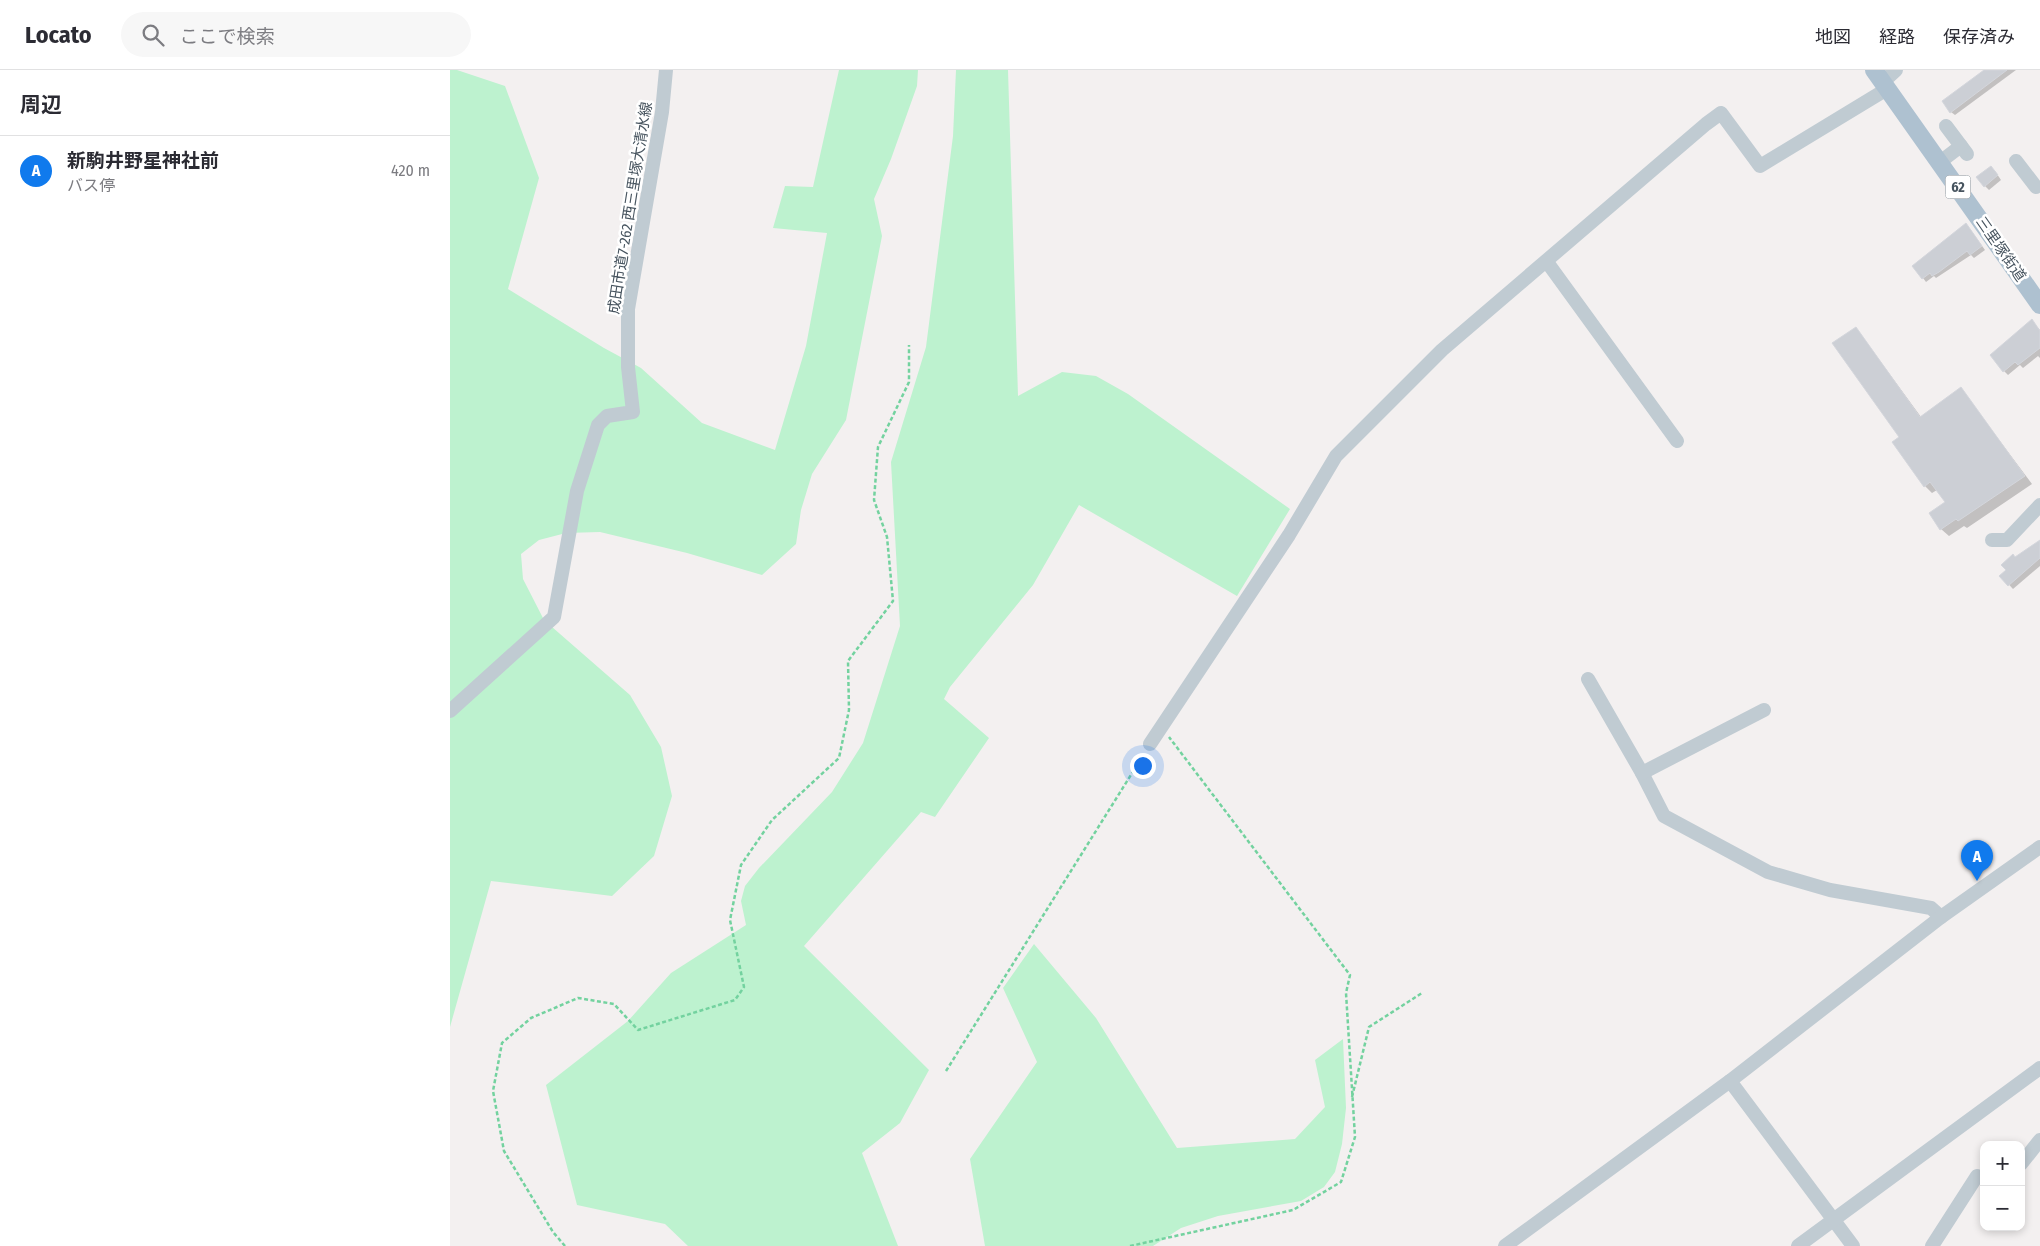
<!DOCTYPE html>
<html lang="ja">
<head>
<meta charset="utf-8">
<style>
	:root { --surface:#fff; --page:#f7f7f7; --text:#2b2b33; --muted:#7c7c81; --line:#e1e1e2; --accent:#107aed }
	body { margin:0; font-family:"Fira Sans Condensed","Noto Sans JP",sans-serif; background:var(--page); color:var(--text) }
	.controls { position:absolute; right:15px; bottom:15px; display:grid; overflow:hidden; border-radius:10px; box-shadow:0 2px 8px #0003 }
	.controls button { width:45px; height:45px; display:grid; place-items:center; padding:0; border:0; border-bottom:1px solid var(--line); background:var(--surface); color:var(--text); font:25px sans-serif }
	.you { position:absolute; left:692px; top:695px; width:18px; height:18px; margin:-12px; border:4px solid #fff; border-radius:50%; background:#1a73e8; box-shadow:0 0 0 8px #1a73e833 }
	.badge { display:grid; place-items:center; width:32px; height:32px; border-radius:50%; background:var(--accent); color:#fff; font-size:16px; font-weight:700 }
	.pin { position:absolute; translate:-50% -41px; filter:drop-shadow(0 1px 2px #0008) }
	.pin::after { content:''; position:absolute; top:26px; width:18px; height:15px; background:inherit; clip-path:polygon(0 0,100% 0,50% 100%) }
	.list { margin:0; padding:0; list-style:none }
	h2 { display:flex; justify-content:space-between; align-items:center; height:65px; margin:0; padding:0 20px; font-size:21px }
	h2 small { font-size:16px; font-weight:400; color:var(--muted) }
	.list li { display:grid; grid-template-columns:32px 1fr auto; gap:15px; align-items:center; box-sizing:border-box; height:70px; padding:0 20px; border-top:1px solid var(--line) }
	.list b { display:block; font-size:19px; white-space:nowrap }
	.list p { margin:0; font-size:16px; white-space:nowrap; color:var(--muted) }
	.list em { font-size:16px; font-style:normal; color:var(--muted) }
	.icon { flex:none; width:28px; height:28px; fill:none; stroke:currentColor; stroke-width:2; stroke-linecap:round; stroke-linejoin:round }
	.map { position:relative; flex:none; width:1590px; height:1176px; overflow:hidden }
	header { display:flex; align-items:center; gap:30px; box-sizing:border-box; height:70px; padding:0 25px; background:var(--surface); border-bottom:1px solid var(--line) }
	header strong { font-size:24px }
	nav { display:flex; gap:28px; margin-inline-start:auto; font-size:18px }
	.search { width:350px; height:45px; background:var(--page); display:flex; align-items:center; gap:12px; box-sizing:border-box; padding:0 18px; border-radius:28px; color:var(--muted); font-size:19px }
	main { display:flex }
	aside { flex:1; background:var(--surface) }
	.map>svg:first-child { display:block }
	.green { fill:#bdf2cf }
	.shadow { fill:#0003 }
	.building { fill:#cccfd5; stroke:#d4d6dc }
	.lines { fill:none; stroke-linecap:round; stroke-linejoin:round }
	.path { stroke:#73d29f; stroke-width:2.5; stroke-dasharray:4 2.5; stroke-linecap:butt }
	.minor { stroke:#c0cbd2; stroke-width:14 }
	.major { stroke:#aec1d0; stroke-width:18 }
	.labels { text-anchor:middle; stroke-width:5; stroke-linejoin:round; paint-order:stroke }
	.shield { fill:#fff; stroke:#7e878f; stroke-width:1 }
	.shield-label { font-size:14px; font-weight:bold; fill:#47545f }
	.street-label { font-size:15px; fill:#47545f; stroke:#fff }
</style>
</head>
<body>
<header>
<strong>Locato</strong>
<div class="search"><svg class="icon" aria-label="search" viewBox="0 0 24 24"><circle cx="10" cy="10" r="6"/><path d="M15 15l6 6"/></svg>ここで検索</div>
<nav><a>地図</a><a>経路</a><a>保存済み</a></nav>
</header>
<main>
<aside>
<h2>周辺<small></small></h2>
<ul class="list">
<li><span class="badge">A</span><div><b>新駒井野星神社前</b><p>バス停</p></div><em>420 m</em></li>
</ul>
</aside>
<div class="map">
<svg width="1590" height="1176" viewBox="0 0 1590 1176">
	<rect width="100%" height="100%" fill="#f3f0f0"/>
	<g class="green">
		<polygon points="0,0 7,0 55,16 89,108 58,219 154,278 191,298 252,353 325,380 356,276 377,163 323,158 335,116 363,117 389,0 468,0 467,16 441,89 424,129 432,166 396,350 362,404 351,440 346,474 312,505 237,483 150,462 116,463 89,470 71,484 73,509 94,550 180,625 211,677 222,726 204,786 162,826 41,811 0,957"/>
		<polygon points="506,0 558,0 568,326 612,302 646,306 678,324 840,439 787,526 629,435 583,515 500,617 494,629 539,668 485,747 471,742 354,876 479,1000 450,1053 412,1083 448,1176 238,1176 215,1154 127,1135 96,1015 178,951 221,903 296,855 291,831 295,816 309,798 382,722 413,673 450,556 441,392 476,277 503,66"/>
		<polygon points="584,874 646,948 727,1078 845,1069 875,1037 865,990 893,969 896,1038 892,1074 885,1102 874,1117 851,1131 768,1146 731,1158 703,1176 535,1176 520,1089 587,992 553,918"/>
	</g>
	<g class="shadow">
		<polygon points="1536,0 1566,0 1505,45 1501,42"/>
		<polygon points="1545,101 1551,110 1539,120 1535,116"/>
		<polygon points="1520,159 1535,180 1524,188 1521,185 1486,208 1484,206 1476,212 1473,208"/>
		<polygon points="1582,251 1590,260 1590,288 1588,286 1573,298 1570,295 1558,305 1554,301"/>
		<polygon points="1406,258 1471,347 1511,319 1582,414 1517,458 1514,456 1499,466 1491,459 1497,433 1487,420 1482,423 1475,416 1451,367"/>
		<polygon points="1590,472 1590,496 1563,519 1551,506 1565,489"/>
	</g>
	<g class="building">
		<polygon points="1534,0 1557,0 1500,43 1492,31"/>
		<polygon points="1541,96 1548,105 1534,117 1526,107"/>
		<polygon points="1516,153 1532,176 1520,185 1517,181 1489,202 1482,206 1480,203 1472,209 1462,196"/>
		<polygon points="1582,249 1590,261 1590,278 1568,295 1565,292 1553,302 1540,285"/>
		<polygon points="1406,257 1470,347 1511,317 1575,406 1508,451 1506,449 1490,460 1479,443 1495,432 1480,412 1474,417 1442,372 1449,367 1382,273"/>
		<polygon points="1590,470 1590,488 1558,516 1549,506 1556,500 1551,495 1563,484 1565,487"/>
	</g>
	<g class="lines">
		<g class="path">
			<polyline points="496,1001 694,684"/>
			<polyline points="902,1027 919,957 972,923"/>
			<polyline points="115,1176 103,1162 54,1081 43,1021 52,973 81,948 128,928 164,934 188,960 285,930 294,917 280,850 291,795 322,750 389,688 399,640 398,591 443,531 437,467 424,430 428,377 459,312 459,275"/>
			<polyline points="680,1176 843,1140 891,1112 905,1067 896,923 900,905 719,667"/>
		</g>
		<g class="minor">
			<polyline points="1433,12 1446,0"/>
			<polyline points="1496,56 1517,84"/>
			<polyline points="1566,91 1586,117"/>
			<polyline points="1490,92 1511,76"/>
			<polyline points="1097,192 1227,371"/>
			<polyline points="1542,470 1557,470 1590,435"/>
			<polyline points="1138,609 1192,703 1214,746 1318,802 1380,820 1481,838 1491,847"/>
			<polyline points="0,641 104,547 127,421 148,355 157,346 183,342 178,297 178,239 212,42 216,0"/>
			<polyline points="700,674 839,465 886,386 992,280 1256,54 1271,43 1310,96 1437,19"/>
			<polyline points="1192,703 1314,640"/>
			<polyline points="1280,1011 1403,1176"/>
			<polyline points="1571,1094 1590,1070"/>
			<polyline points="1055,1176 1280,1011 1491,847 1590,777"/>
			<polyline points="1348,1176 1590,998"/>
			<polyline points="1482,1176 1527,1106"/>
		</g>
		<polyline class="major" points="1424,0 1590,235"/>
	</g>
	<g class="labels">
		<rect class="shield" x="1495.5" y="105.5" width="25" height="23" rx="4"/>
		<g class="shield-label">
			<text x="1508" y="122">62</text>
		</g>
		<g class="street-label">
			<text transform="translate(180 138) rotate(-81)" y="5">成田市道7-262 西三里塚大清水線</text>
			<text transform="translate(1551 179) rotate(55)" y="5">三里塚街道</text>
		</g>
	</g>
</svg>
<div class="controls">
<button>+</button>
<button>−</button>
</div>
<div class="you"></div>
<div class="pin badge" style="left:1527px;top:811px">A</div>
</div>
</main>
</body>
</html>
